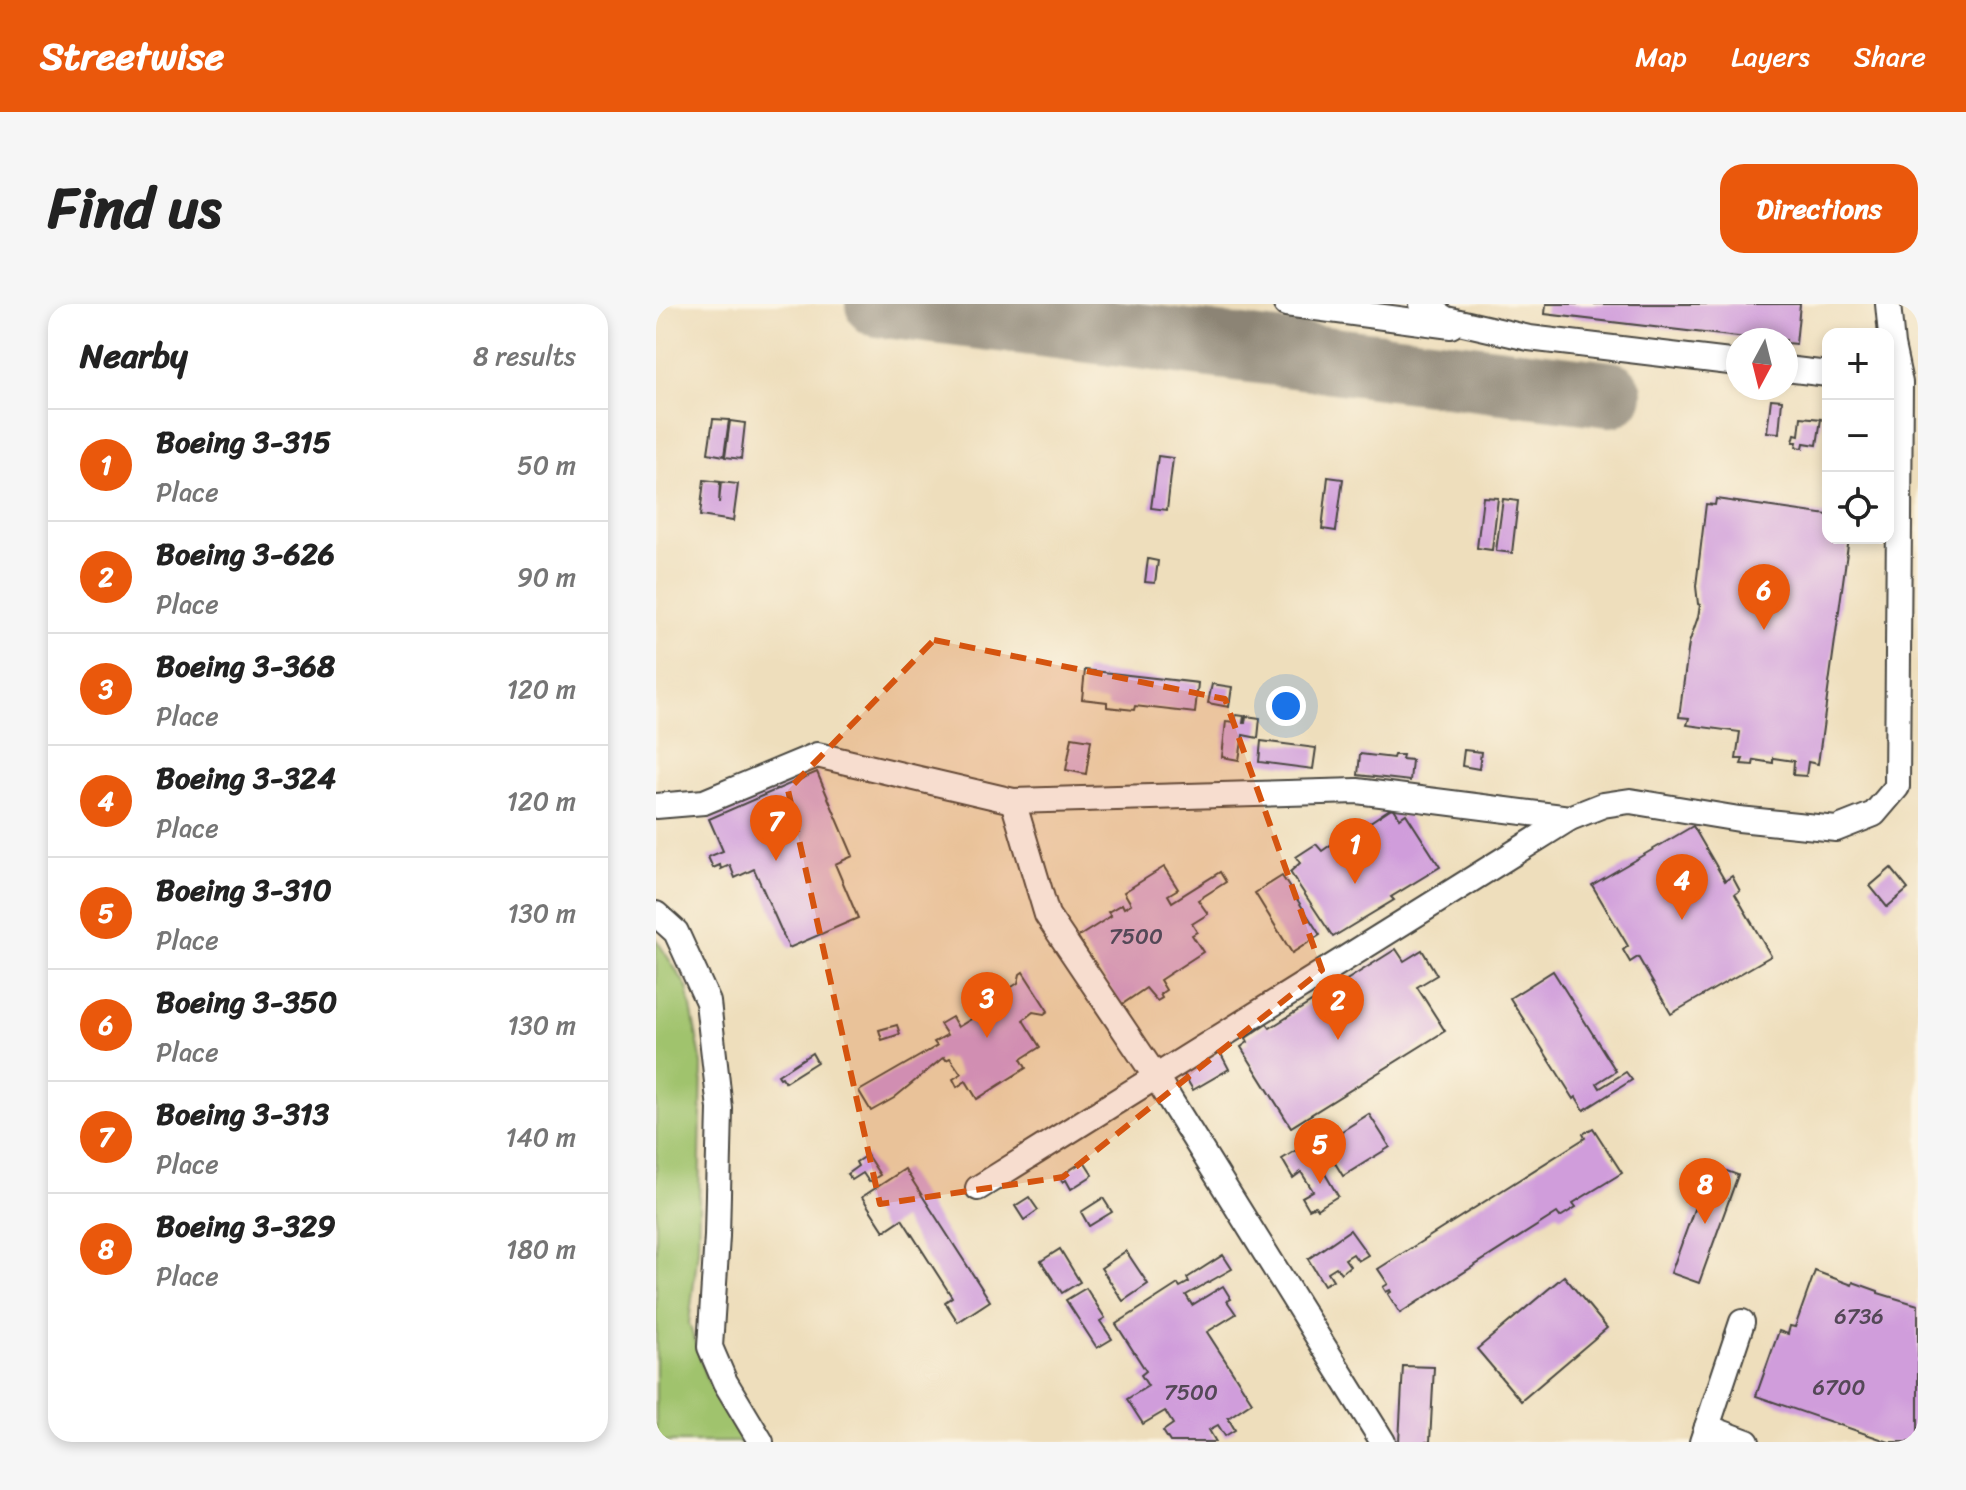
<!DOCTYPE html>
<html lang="en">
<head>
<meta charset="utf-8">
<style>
	:root { --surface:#fff; --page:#f6f6f6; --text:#222; --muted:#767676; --line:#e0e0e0; --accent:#ea580c }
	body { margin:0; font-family:Sriracha,sans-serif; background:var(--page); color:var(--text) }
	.controls { position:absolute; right:24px; top:24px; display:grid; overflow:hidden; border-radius:16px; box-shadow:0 4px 12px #0003 }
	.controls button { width:72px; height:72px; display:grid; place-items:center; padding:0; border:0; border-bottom:2px solid var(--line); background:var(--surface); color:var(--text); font:40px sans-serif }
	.compass { position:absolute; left:1070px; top:24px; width:72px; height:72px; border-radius:50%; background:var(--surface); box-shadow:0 4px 12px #0003; rotate:187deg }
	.you { position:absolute; left:630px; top:402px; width:28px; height:28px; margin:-20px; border:6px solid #fff; border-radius:50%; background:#1a73e8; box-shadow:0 0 0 12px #1a73e833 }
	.badge { display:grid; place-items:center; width:52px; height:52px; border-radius:50%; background:var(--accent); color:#fff; font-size:26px; font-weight:700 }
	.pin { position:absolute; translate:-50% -66px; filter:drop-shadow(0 2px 4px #0008) }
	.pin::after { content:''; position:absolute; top:42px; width:28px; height:24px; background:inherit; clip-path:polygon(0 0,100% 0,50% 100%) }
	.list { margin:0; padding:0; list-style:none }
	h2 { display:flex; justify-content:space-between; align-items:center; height:104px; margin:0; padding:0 32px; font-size:34px }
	h2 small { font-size:26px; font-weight:400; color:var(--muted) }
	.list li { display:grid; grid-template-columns:52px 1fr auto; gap:24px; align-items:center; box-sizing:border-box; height:112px; padding:0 32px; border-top:2px solid var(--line) }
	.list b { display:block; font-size:30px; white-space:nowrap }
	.list p { margin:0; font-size:26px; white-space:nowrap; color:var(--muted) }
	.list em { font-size:26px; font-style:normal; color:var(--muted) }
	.icon { flex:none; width:44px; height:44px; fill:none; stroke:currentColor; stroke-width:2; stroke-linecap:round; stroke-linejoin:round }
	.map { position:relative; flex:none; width:1262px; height:1138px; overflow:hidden; border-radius:24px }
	header { display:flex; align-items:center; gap:48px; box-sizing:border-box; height:112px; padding:0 40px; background:var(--accent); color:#fff }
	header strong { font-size:38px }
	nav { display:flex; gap:44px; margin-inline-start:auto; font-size:28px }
	.intro { display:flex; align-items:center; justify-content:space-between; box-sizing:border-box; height:192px; padding:0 48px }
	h1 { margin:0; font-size:56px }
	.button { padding:20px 36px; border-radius:24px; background:var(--accent); color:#fff; font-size:28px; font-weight:700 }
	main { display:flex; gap:48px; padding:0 48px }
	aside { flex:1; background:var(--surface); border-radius:24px; box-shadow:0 4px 12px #0003 }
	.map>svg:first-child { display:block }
	.green { fill:#a0c36d; stroke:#66774c; stroke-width:2 }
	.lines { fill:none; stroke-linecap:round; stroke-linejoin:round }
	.taxiway { stroke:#8c8474; stroke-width:66 }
	.building { fill:#d09ddb }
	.minor-casing { stroke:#484641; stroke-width:28 }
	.minor { stroke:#fff; stroke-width:24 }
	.marked { fill:#d5540f; fill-opacity:0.2; stroke:#d5540f; stroke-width:6; stroke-dasharray:16 10; stroke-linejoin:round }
	.labels { text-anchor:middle; stroke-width:6; stroke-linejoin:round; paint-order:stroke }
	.number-label { font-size:22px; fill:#544857 }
</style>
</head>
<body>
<header>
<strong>Streetwise</strong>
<nav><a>Map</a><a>Layers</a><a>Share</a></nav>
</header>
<div class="intro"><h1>Find us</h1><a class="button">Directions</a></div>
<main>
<aside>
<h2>Nearby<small>8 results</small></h2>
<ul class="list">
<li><span class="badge">1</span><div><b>Boeing 3-315</b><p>Place</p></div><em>50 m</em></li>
<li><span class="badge">2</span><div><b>Boeing 3-626</b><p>Place</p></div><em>90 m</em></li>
<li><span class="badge">3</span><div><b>Boeing 3-368</b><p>Place</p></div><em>120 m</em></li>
<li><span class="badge">4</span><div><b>Boeing 3-324</b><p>Place</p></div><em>120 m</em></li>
<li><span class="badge">5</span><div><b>Boeing 3-310</b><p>Place</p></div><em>130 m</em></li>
<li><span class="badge">6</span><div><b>Boeing 3-350</b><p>Place</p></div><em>130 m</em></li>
<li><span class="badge">7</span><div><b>Boeing 3-313</b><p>Place</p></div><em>140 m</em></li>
<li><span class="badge">8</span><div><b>Boeing 3-329</b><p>Place</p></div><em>180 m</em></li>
</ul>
</aside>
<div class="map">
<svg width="1262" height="1138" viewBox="0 0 1262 1138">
	<rect width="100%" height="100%" fill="#fcf5e5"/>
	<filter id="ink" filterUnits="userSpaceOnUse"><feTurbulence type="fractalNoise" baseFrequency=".0125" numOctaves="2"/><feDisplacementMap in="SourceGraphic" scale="16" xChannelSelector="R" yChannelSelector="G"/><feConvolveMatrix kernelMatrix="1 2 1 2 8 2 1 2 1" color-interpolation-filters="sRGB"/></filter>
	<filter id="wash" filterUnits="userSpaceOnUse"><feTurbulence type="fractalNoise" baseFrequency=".006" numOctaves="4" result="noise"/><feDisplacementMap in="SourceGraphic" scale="32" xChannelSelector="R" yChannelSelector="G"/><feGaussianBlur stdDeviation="1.8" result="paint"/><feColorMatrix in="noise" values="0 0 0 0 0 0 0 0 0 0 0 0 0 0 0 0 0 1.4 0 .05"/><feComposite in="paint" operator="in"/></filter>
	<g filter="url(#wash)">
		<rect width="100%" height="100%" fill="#eedebc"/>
		<polygon class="green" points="0,635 31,683 46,760 42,946 33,1019 50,1073 87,1138 0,1138"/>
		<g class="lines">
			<polyline class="taxiway" points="222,0 954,90"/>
		</g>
		<g id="blocks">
			<g class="building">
				<polygon points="890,0 1144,0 1140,40 1130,39 1130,36 1107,36 889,10"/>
				<polygon points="1115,95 1126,96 1123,129 1111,128"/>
				<polygon points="1145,113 1165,115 1161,141 1148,139 1147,144 1140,143 1141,138 1137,138 1139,130 1143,131"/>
				<polygon points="57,115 73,116 68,152 52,149"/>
				<polygon points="74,117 89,119 85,155 69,153"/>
				<polygon points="502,152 517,154 511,206 495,204"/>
				<polygon points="672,173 687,175 680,227 666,225"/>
				<polygon points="48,176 64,178 63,199 65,178 82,180 77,217 44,212"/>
				<polygon points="827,193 842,194 836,246 821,244"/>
				<polygon points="847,195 862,197 856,249 840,247"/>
				<polygon points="1060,195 1172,211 1172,234 1193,234 1162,460 1152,458 1150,472 1137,471 1138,457 1117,454 1117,459 1098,456 1097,461 1085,460 1087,455 1080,455 1084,428 1031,421 1033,414 1023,413 1033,339 1042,313 1044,301 1042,300 1040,282 1050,200 1059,201"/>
				<polygon points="492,255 502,257 499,279 489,278"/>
				<polygon points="429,366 542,379 539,409 479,402 478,406 451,403 451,398 426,395"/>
				<polygon points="556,380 576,383 573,403 552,399"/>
				<polygon points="580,411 588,412 587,419 589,419 590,412 604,414 602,434 587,431 583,456 566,453 570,417 579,418"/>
				<polygon points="416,433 435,436 430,470 410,466"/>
				<polygon points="605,437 660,444 657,465 603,458"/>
				<polygon points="808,446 825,448 823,465 806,462"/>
				<polygon points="704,450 737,454 738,451 747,451 746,455 756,456 754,477 702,471"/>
				<polygon points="161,468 197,552 179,560 202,614 133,644 98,565 79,574 74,561 65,565 64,561 57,564 52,553 67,547 53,515"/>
				<polygon points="737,503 744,514 750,510 784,563 735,593 738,596 677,633 634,568 644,559 640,553 660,540 666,547 693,528 696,530"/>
				<polygon points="1037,522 1069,577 1076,572 1084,587 1079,590 1115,652 1015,710 982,653 974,658 967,646 972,642 936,581"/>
				<polygon points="508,563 522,585 512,591 516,598 564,568 570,578 542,596 552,610 536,620 541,628 536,631 547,648 504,676 510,686 504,690 506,694 501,697 490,684 465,701 422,633 455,612 452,608 466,600 468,604 475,600 468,588"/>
				<polygon points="1235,564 1252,585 1231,603 1214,582"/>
				<polygon points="626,572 664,631 636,649 599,589"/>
				<polygon points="740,645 748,657 766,646 781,671 761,683 789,727 635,823 585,743 592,738 590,734 611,720 614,724"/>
				<polygon points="897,667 960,767 941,779 944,784 970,768 976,776 928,806 920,793 918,795 854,694"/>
				<polygon points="367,668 392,707 388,710 377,708 367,716 384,743 365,755 370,764 321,795 310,777 301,783 297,775 305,770 294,754 290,756 288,753 238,794 215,807 203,787 281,742 278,738 291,731 284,720 296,713 302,723 325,709 322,705 362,679 364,670"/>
				<polygon points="241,721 244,730 226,736 223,726"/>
				<polygon points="564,748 573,765 537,786 527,769"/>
				<polygon points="156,749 161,758 129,778 126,773 124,774 122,771"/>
				<polygon points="713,810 734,843 687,872 679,859 686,827"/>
				<polygon points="937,824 966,869 917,899 920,903 904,913 901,909 744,1009 732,990 735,988 734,986 730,988 727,983 732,980 722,965 929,834 927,830"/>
				<polygon points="641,846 647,857 658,851 682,892 661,905 659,902 653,905 646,893 657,887 645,868 637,874 626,855"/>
				<polygon points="211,851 224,871 213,878 207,869 196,876 191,870 202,862 200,858"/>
				<polygon points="428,857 437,871 415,885 410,876 407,878 403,873"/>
				<polygon points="1054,861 1082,871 1043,979 1015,969"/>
				<polygon points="249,865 334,997 302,1018 289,998 296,993 246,915 228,927 206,893"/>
				<polygon points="373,893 382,906 368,916 359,902"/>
				<polygon points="447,894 456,908 433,922 425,908"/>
				<polygon points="694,926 712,951 702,957 697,950 689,955 694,962 685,969 680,963 672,968 677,976 668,981 652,955"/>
				<polygon points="404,945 424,978 406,989 385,957"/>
				<polygon points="470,947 492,980 467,997 445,964"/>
				<polygon points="567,951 576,965 530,991 536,1001 567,982 575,995 571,997 580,1010 551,1028 596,1098 572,1114 579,1126 569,1132 562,1121 553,1126 560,1138 514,1138 507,1127 517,1120 509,1107 487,1120 471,1095 492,1082 485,1071 490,1067 460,1020 522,980 524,983 533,978 531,974"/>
				<polygon points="1159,967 1196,981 1197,978 1222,987 1222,989 1262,1001 1262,1138 1233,1138 1100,1092 1123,1027 1132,1030 1134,1022 1139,1023"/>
				<polygon points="908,972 951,1024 865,1097 821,1045"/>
				<polygon points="430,984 449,1014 444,1017 456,1035 441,1044 410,996"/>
				<polygon points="747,1062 778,1063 774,1138 743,1138"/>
			</g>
		</g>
	</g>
	<g filter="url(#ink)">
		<use href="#blocks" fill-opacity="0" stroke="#484641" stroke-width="2"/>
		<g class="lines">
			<defs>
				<g id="minor">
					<polyline points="630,0 795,22"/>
					<polyline points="766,0 790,15 873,34 1082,59"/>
					<polyline points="1130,65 1172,70"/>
					<polyline points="357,497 391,611 500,773 727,1138"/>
					<polyline points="0,502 48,498 161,451 357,497 701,487 914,514"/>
					<polyline points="0,610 20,628 52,698 64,805 61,932 54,1043 69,1078 105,1138"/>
					<polyline points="322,884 914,514 947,501 974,497 1083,515 1180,525 1218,510 1241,483 1244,79 1236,41 1232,0"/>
					<polyline points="1051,1123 1091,1138"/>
					<polyline points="1046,1138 1086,1018"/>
				</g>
			</defs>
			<use href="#minor" class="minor-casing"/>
			<use href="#minor" class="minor"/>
		</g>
	</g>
	<path class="marked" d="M278,336l291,59 97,271 -259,207 -183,27 -92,-414z"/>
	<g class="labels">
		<g class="number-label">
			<text x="480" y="640">7500</text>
			<text x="1203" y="1020">6736</text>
			<text x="1183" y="1091">6700</text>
			<text x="535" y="1096">7500</text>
		</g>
	</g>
</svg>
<div class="controls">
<button>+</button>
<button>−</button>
<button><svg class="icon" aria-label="locate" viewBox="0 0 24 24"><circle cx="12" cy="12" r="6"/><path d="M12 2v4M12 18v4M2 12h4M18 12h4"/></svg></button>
</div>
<svg class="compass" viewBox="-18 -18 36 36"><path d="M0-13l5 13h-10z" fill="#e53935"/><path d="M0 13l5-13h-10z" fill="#767676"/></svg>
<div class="you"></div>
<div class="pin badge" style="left:699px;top:580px">1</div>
<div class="pin badge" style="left:682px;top:736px">2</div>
<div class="pin badge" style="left:331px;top:734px">3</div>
<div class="pin badge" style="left:1026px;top:616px">4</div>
<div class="pin badge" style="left:664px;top:880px">5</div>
<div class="pin badge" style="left:1108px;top:326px">6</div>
<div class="pin badge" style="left:120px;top:557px">7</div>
<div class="pin badge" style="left:1049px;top:920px">8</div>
</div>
</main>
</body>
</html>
